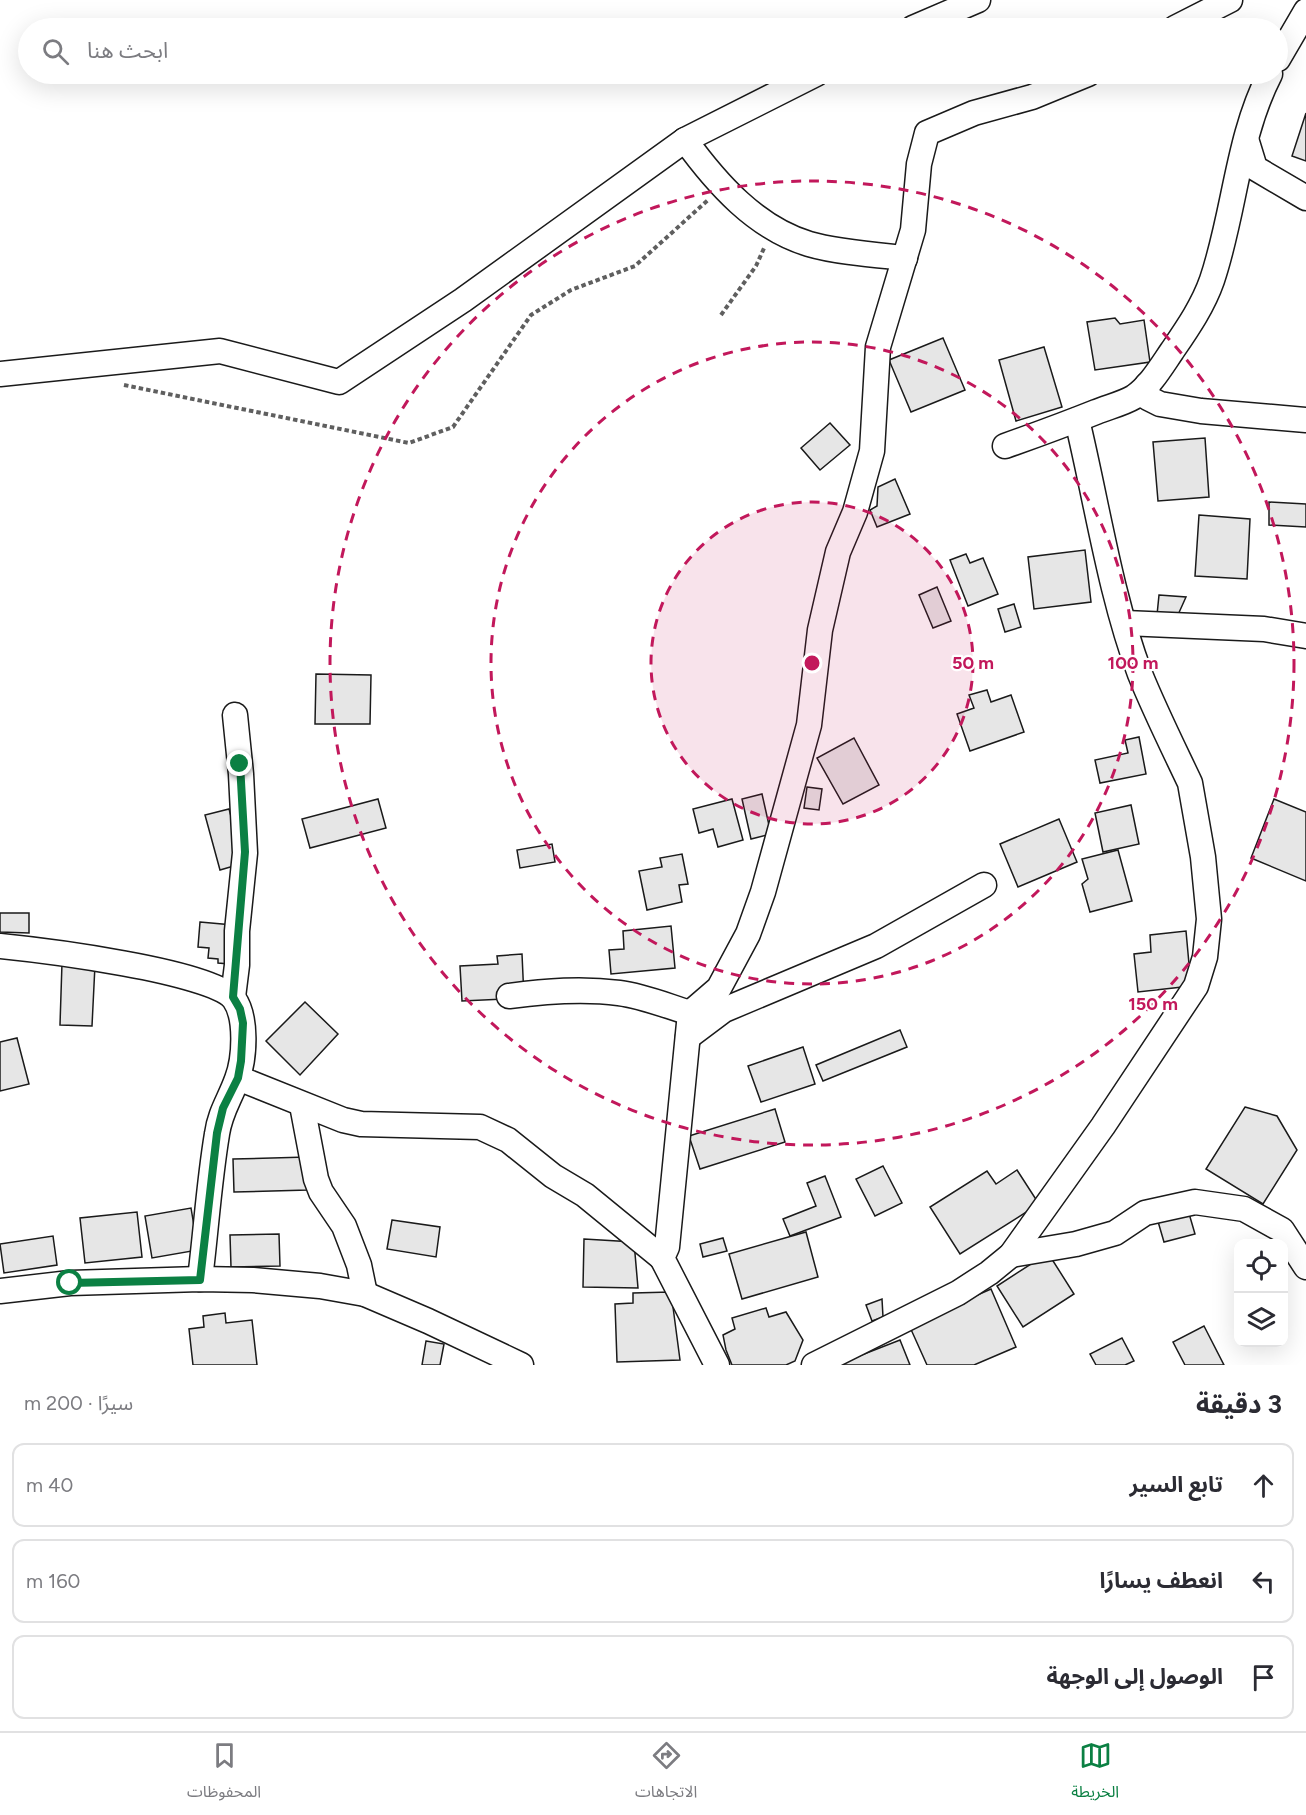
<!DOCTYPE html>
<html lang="ar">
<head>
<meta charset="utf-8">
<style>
	:root { --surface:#fff; --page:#f7f7f7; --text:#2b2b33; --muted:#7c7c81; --line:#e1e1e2; --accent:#0b8043 }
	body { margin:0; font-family:Figtree,"Noto Sans Arabic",sans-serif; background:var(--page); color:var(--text); direction:rtl }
	.controls { position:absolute; right:18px; bottom:18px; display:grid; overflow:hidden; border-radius:12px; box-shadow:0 6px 24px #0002 }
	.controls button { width:54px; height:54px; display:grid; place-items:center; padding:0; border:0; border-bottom:2px solid var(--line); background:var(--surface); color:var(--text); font:30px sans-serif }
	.stop { position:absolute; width:18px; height:18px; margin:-14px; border:4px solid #0b8043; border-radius:50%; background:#fff }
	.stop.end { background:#0b8043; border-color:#fff; box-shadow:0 2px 6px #0008 }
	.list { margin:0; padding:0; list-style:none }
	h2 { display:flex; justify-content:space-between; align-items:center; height:78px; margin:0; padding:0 24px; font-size:26px }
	h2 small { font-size:20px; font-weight:400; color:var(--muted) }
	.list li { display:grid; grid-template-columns:39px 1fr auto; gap:18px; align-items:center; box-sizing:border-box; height:84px; margin:0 12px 12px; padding:0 12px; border:2px solid var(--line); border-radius:12px }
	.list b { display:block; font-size:22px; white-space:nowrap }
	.list em { font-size:20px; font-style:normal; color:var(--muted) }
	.icon { flex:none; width:33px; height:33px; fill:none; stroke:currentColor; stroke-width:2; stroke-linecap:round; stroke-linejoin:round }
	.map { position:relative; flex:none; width:1306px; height:1365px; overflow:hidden; direction:ltr }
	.search { position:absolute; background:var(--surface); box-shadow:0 6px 24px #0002; left:18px; right:18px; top:18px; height:66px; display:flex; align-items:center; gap:15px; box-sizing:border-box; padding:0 21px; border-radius:33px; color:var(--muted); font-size:22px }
	.sheet { height:366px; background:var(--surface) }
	nav { display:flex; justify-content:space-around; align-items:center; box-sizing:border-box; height:84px; border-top:2px solid var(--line); background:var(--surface); font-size:16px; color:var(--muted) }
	nav a { display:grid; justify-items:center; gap:3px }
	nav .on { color:var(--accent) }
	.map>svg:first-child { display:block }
	.building { fill:#e6e6e6; stroke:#1a1a1a; stroke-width:1.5 }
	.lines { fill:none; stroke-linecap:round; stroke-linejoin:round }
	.minor-casing { stroke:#1a1a1a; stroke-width:27 }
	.path { stroke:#5f5f5f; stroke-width:4; stroke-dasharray:4.5 3; stroke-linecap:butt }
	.minor { stroke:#fff; stroke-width:24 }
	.route { stroke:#0b8043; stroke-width:8 }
	.ring { fill:none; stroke:#c2185b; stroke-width:3; stroke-dasharray:10 8 }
	.centre { fill:#c2185b; stroke:#fff; stroke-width:3 }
	.ring-label { font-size:18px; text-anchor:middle; font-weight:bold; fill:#c2185b; stroke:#fff; stroke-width:4.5; stroke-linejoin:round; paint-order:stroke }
</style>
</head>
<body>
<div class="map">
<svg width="1306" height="1365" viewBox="0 0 1306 1365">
	<rect width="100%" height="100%" fill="#fff"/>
	<g class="building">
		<polygon points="1306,113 1306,161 1292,156"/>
		<polygon points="1115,318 1120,324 1144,320 1150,362 1095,370 1087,322"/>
		<polygon points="943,338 965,390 911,412 889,360"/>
		<polygon points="1044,347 1062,407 1016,421 999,360"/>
		<polygon points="830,423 850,445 820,470 801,448"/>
		<polygon points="1205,438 1209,497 1158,501 1153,442"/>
		<polygon points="895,479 910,514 877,527 870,510 877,506 878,487"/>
		<polygon points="1269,502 1306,504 1306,527 1269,525"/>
		<polygon points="1199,515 1250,519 1247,579 1195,576"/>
		<polygon points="1085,550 1091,602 1034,609 1028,557"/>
		<polygon points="966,554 970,563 983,558 998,594 968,606 950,560"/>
		<polygon points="937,587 951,621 933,628 919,595"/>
		<polygon points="1159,595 1186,597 1177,617 1157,615"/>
		<polygon points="1014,604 1021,627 1005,632 998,609"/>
		<polygon points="316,674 371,675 370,724 315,724"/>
		<polygon points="987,690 991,702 1011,695 1024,732 970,751 957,714 974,708 969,695"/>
		<polygon points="1139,737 1146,774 1100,783 1095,760 1128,753 1125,740"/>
		<polygon points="854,738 879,785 843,804 817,758"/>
		<polygon points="807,787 822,789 819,810 804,808"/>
		<polygon points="762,794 771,834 751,839 742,799"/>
		<polygon points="378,799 386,828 310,848 302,819"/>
		<polygon points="732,799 743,840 718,847 713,829 699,833 693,809"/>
		<polygon points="1274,799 1306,812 1306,881 1251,858"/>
		<polygon points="1131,805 1139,844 1103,852 1095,813"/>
		<polygon points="229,809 244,863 220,870 205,815"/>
		<polygon points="1059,819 1077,862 1018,887 1000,844"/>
		<polygon points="552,844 555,862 520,868 517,850"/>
		<polygon points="1118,850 1132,901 1090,912 1082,884 1088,879 1082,859"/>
		<polygon points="682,854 688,884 679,885 682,902 647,910 639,871 662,867 660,858"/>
		<polygon points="0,913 29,913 29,933 0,932"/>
		<polygon points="200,922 244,926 241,965 218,963 218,959 208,958 209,948 198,947"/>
		<polygon points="671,926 675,968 611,974 609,950 624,949 623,931"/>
		<polygon points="1186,931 1191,986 1138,992 1134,954 1151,952 1150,935"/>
		<polygon points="522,954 524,998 462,1001 460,966 498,964 497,956"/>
		<polygon points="62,963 95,965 92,1026 60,1025"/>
		<polygon points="305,1002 338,1034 300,1075 266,1041"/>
		<polygon points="900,1030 907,1047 823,1081 816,1065"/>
		<polygon points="17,1038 29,1084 0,1091 0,1042"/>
		<polygon points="803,1047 815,1084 761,1102 748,1066"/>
		<polygon points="1245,1107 1277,1116 1297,1150 1263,1204 1206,1169"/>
		<polygon points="775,1109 785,1142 700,1169 689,1136"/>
		<polygon points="307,1157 308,1190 234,1192 233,1159"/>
		<polygon points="883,1166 902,1203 875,1216 856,1179"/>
		<polygon points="1017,1170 1039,1204 960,1254 930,1207 987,1171 996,1184"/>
		<polygon points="825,1176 841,1217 790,1236 783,1219 816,1206 807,1183"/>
		<polygon points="191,1208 198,1250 152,1258 145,1216"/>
		<polygon points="1188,1210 1195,1234 1164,1242 1157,1218"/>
		<polygon points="137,1212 142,1257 85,1263 80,1218"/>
		<polygon points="392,1220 440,1227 436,1257 387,1249"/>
		<polygon points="806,1232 818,1277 742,1299 729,1254"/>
		<polygon points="279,1234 280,1266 231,1267 230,1235"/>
		<polygon points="53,1236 57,1265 4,1273 0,1244"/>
		<polygon points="723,1238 727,1251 703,1257 700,1244"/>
		<polygon points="584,1239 634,1242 638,1288 583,1287"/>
		<polygon points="1048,1253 1074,1294 1023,1327 997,1286"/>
		<polygon points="991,1289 1016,1347 974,1365 927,1365 909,1325"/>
		<polygon points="671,1292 680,1360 617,1362 615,1304 633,1303 633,1293"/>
		<polygon points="882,1299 883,1317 872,1321 866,1305"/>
		<polygon points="766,1308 769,1317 786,1312 803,1340 795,1361 786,1365 732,1365 726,1350 723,1335 735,1329 732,1318"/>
		<polygon points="225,1313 226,1323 252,1320 257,1365 193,1365 189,1329 204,1327 203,1316"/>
		<polygon points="1204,1326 1224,1365 1185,1365 1173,1342"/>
		<polygon points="1122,1338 1134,1361 1125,1365 1096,1365 1090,1354"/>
		<polygon points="900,1340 910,1365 836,1365"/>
		<polygon points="426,1341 444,1344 440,1365 422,1365"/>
	</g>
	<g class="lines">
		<defs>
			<g id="minor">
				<polyline points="913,28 978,0"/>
				<polyline points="1175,28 1230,0"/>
				<polyline points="1278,59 1306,11"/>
				<path d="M685,140c32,44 71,88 124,104 27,8 67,11 96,14"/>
				<polyline points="1247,142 1255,168 1306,198"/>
				<polyline points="0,374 220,351 339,382 463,300 685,140 816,74"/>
				<polyline points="1147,385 1148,398 1160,404 1201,411 1306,420"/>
				<path d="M1005,446c31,-11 61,-22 91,-34 12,-5 26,-8 38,-15 16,-11 27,-30 38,-46 15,-22 31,-45 40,-71 23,-68 25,-142 58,-206"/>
				<polyline points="1125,623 1264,629 1306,636"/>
				<path d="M0,946c40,4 213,25 234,53 13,18 11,59 3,80 -7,20 -17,33 -20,55 -8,48 -11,97 -17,145"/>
				<path d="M509,996c37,-5 73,-8 110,-3 24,3 48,13 71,20"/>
				<polyline points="233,997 237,965 237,931 245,853 241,774 235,715"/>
				<polyline points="688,1037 724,1010 876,946 984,885"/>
				<polyline points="238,1078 343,1120 361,1124 480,1127 508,1140 553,1176 585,1195 662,1258"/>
				<polyline points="302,1105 316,1179 321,1192 344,1226 359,1265 365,1294"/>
				<polyline points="1011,1255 1076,1244 1115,1233 1145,1213 1195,1202 1244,1209 1282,1230 1306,1267"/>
				<polyline points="0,1291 70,1283 200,1279 253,1280 320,1286 365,1294 428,1321 521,1365"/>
				<polyline points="717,1365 662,1258 667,1247 690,1013 719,988 748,934 763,892 809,725 820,630 838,552 855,512 872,451 878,347 913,230 919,164 927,133 974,113 1032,97 1088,74"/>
				<path d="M814,1365l144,-72 31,-20 22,-18 92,-129 93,-140 9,-29 4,-38 -6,-62 -13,-74c-17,-36 -35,-72 -50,-109 -30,-80 -43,-171 -63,-254"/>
			</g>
		</defs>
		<use href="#minor" class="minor-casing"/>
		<g class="path">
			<polyline points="721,315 756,266 765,246"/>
			<polyline points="124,385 409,443 453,427 531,315 571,290 635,266 708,200"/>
		</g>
		<use href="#minor" class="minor"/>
	</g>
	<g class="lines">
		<polyline class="route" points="70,1283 200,1280 217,1133 223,1108 238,1078 241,1061 243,1023 240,1009 233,997 245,852 240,764"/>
	</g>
	<circle cx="812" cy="663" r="161" fill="#c2185b" fill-opacity=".12"/>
	<g class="ring">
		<circle cx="812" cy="663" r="161"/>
		<circle cx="812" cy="663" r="321"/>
		<circle cx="812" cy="663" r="482"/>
	</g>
	<circle cx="812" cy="663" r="9" class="centre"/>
	<g class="ring-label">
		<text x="973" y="669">50 m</text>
		<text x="1133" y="669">100 m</text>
		<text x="1153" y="1010">150 m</text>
	</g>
</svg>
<div class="controls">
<button><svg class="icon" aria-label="locate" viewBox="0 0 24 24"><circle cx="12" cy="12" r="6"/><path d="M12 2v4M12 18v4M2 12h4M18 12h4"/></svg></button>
<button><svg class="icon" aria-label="layers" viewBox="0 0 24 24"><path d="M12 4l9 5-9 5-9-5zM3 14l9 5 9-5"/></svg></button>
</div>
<div class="stop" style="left:70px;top:1283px"></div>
<div class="stop end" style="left:240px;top:764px"></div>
<div class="search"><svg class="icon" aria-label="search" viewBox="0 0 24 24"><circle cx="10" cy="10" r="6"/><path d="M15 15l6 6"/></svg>ابحث هنا</div>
</div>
<section class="sheet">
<h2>3 دقيقة<small>سيرًا · 200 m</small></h2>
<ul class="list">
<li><svg class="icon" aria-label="ahead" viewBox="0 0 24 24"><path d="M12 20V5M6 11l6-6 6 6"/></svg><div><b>تابع السير</b></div><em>40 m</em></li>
<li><svg class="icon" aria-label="left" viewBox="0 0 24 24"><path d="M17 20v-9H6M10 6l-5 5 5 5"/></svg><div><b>انعطف يسارًا</b></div><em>160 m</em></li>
<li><svg class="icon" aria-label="arrive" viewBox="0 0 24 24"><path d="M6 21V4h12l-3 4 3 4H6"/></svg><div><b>الوصول إلى الوجهة</b></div></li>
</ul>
</section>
<nav>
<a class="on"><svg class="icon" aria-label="map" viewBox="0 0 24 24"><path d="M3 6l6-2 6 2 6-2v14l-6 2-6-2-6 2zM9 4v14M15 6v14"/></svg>الخريطة</a>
<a><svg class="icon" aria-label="directions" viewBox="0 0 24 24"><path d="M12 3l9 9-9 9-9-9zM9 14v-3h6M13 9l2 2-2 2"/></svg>الاتجاهات</a>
<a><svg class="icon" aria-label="saved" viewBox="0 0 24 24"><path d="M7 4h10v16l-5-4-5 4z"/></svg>المحفوظات</a>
</nav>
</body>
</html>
